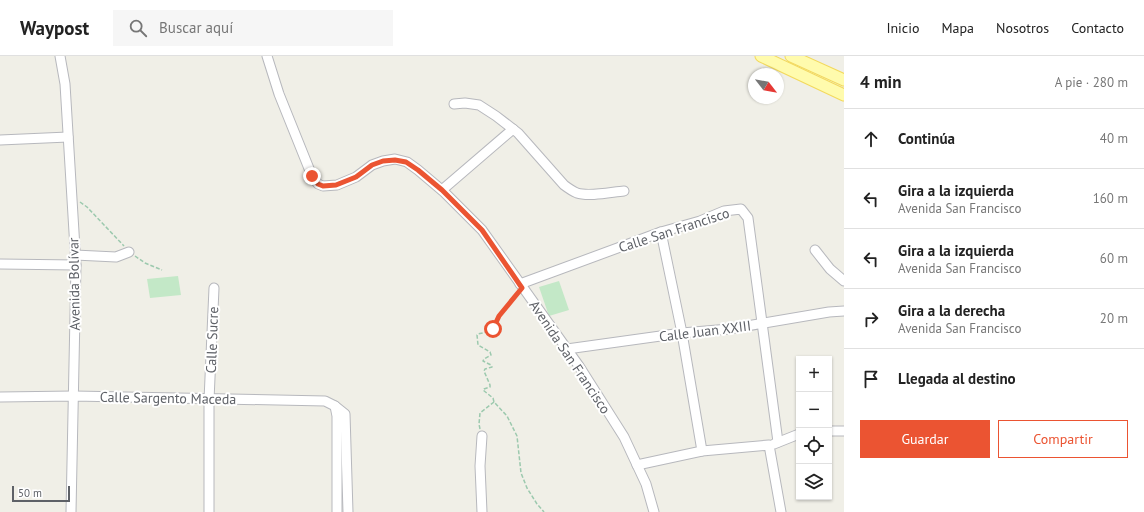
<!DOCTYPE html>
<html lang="es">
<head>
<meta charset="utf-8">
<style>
	:root { --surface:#fff; --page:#f6f6f6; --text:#222; --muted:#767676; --line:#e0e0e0; --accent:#eb5432 }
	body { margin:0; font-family:"PT Sans",sans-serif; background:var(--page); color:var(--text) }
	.controls { position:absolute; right:12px; bottom:12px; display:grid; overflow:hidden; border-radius:0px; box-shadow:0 1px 3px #0004 }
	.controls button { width:36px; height:36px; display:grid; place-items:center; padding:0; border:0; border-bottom:1px solid var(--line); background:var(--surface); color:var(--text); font:20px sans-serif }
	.compass { position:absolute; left:748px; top:12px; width:36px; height:36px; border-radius:50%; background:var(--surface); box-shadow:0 1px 3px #0004; rotate:121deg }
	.scale { position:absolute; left:12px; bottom:10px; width:58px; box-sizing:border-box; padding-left:4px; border:2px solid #5e6167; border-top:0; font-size:11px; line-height:14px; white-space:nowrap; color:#5e6167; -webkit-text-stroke:3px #fff; paint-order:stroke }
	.stop { position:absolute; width:12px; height:12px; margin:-9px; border:3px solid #eb5432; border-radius:50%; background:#fff }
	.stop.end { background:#eb5432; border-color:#fff; box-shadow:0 1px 4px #0008 }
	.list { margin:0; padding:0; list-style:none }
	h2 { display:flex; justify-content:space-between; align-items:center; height:52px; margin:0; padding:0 16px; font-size:17px }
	h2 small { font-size:13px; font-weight:400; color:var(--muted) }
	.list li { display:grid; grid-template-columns:26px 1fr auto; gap:12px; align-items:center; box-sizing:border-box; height:60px; padding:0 16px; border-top:1px solid var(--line) }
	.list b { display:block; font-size:15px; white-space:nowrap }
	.list p { margin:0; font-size:13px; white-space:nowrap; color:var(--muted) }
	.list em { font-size:13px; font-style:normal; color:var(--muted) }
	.actions { display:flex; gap:8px; padding:12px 16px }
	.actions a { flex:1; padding:9px 0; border:1px solid var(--accent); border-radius:0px; text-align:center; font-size:14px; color:var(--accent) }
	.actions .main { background:var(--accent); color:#fff }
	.icon { flex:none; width:22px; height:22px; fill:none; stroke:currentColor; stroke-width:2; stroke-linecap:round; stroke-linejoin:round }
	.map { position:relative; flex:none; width:844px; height:456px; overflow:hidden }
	header { display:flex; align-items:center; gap:24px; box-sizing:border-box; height:56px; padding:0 20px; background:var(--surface); border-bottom:1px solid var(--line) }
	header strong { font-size:19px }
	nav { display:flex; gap:22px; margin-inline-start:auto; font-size:14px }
	.search { width:280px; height:36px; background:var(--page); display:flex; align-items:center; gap:10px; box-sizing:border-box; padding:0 14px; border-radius:0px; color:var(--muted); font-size:15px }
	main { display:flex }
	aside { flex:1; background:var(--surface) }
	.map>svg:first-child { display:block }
	.green { fill:#c3e8c7 }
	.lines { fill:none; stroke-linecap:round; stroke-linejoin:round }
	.minor-casing { stroke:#b7b8bd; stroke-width:11 }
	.major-casing { stroke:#f3d95d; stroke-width:13 }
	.path { stroke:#9cc9ae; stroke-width:1.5; stroke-dasharray:4 2; stroke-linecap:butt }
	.minor { stroke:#fff; stroke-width:9 }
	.major { stroke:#fffbad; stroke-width:11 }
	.route { stroke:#eb5432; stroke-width:5 }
	.labels { text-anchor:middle; stroke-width:4; stroke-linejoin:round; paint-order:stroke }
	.street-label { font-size:14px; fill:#5e6167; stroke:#fff }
</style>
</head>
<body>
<header>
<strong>Waypost</strong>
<div class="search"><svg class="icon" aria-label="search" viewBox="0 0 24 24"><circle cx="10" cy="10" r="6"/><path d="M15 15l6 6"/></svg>Buscar aquí</div>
<nav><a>Inicio</a><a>Mapa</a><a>Nosotros</a><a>Contacto</a></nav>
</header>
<main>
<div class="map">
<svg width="844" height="456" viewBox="0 0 844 456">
	<rect width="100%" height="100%" fill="#f0efe7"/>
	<g class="green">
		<polygon points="178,220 181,239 150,242 147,223"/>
		<polygon points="559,225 569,254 549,260 539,231"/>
	</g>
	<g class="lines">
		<defs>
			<g id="minor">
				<polyline points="60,0 65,28 76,209 71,456"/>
				<polyline points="267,0 279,38 312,120 318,128 323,130 337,129 356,121 372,109 383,105 395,103 407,106 418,114 444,136 482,174 579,310 624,381 646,428 654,456"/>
				<path d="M454,48l11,-1 14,2 17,11 22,17 46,52c4,3 8,6 13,8 12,4 35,-1 47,-2"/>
				<polyline points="0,84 68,81"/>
				<polyline points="442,134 513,73"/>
				<polyline points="661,176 682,277 702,395"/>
				<polyline points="815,194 830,213 844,225"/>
				<polyline points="75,199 116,201 129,196"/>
				<polyline points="0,208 76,209"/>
				<polyline points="520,228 661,176 700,165 724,155 741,153 748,162 778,386"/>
				<polyline points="567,293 682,277 729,273 829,256 844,255"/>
				<polyline points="0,341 74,340 325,345 335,350 345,358 348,456"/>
				<polyline points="335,350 337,360 337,456"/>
				<polyline points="829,375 844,375"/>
				<polyline points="482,380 480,410 482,456"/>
				<polyline points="774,388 799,378"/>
				<polyline points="637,409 702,395 769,389 781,456"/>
				<polyline points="209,456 209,344 214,232"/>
			</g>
			<g id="major">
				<polyline points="761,0 844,39"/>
				<polyline points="791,0 844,24"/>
			</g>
		</defs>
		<use href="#minor" class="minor-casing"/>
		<use href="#major" class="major-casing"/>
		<g class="path">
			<polyline points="80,146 87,151 124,190"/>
			<polyline points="135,200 145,207 162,214"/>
			<polyline points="517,238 499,260 491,275 478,278 477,279 478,289 490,296 491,299 484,303 483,305 491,309 492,311 485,313 484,315 490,329 490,331 484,333 483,334 493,342 494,346 507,360 517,380 521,417 527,432 537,448 544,456"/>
			<polyline points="480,373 479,368 480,357 494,346"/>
		</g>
		<use href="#minor" class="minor"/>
		<use href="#major" class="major"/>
	</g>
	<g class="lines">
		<polyline class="route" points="312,120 318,128 323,130 336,129 356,121 372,109 383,105 395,104 406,106 418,114 442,134 482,174 522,232 499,260 493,273"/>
	</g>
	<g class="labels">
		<g class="street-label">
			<text transform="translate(674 174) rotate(-18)" y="5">Calle San Francisco</text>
			<text transform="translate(74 228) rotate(-91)" y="5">Avenida Bolívar</text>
			<text transform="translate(705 275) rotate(-7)" y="5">Calle Juan XXIII</text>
			<text transform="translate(212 284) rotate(-88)" y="5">Calle Sucre</text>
			<text transform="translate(570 301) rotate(56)" y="5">Avenida San Francisco</text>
			<text transform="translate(168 342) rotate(1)" y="5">Calle Sargento Maceda</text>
		</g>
	</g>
</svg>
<div class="controls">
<button>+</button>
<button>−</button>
<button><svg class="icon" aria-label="locate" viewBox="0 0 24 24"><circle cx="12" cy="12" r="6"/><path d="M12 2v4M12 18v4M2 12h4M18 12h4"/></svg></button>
<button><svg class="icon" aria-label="layers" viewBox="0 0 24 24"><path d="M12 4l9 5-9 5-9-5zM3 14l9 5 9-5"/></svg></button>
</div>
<svg class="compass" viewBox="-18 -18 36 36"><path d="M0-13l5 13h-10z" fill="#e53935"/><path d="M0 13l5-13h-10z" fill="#767676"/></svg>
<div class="scale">50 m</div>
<div class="stop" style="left:493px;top:273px"></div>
<div class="stop end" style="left:312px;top:120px"></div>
</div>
<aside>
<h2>4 min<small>A pie · 280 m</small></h2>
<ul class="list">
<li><svg class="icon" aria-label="ahead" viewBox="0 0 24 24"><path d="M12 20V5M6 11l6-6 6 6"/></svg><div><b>Continúa</b></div><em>40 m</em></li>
<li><svg class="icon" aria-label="left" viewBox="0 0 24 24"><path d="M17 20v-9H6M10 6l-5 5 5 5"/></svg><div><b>Gira a la izquierda</b><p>Avenida San Francisco</p></div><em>160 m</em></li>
<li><svg class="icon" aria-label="left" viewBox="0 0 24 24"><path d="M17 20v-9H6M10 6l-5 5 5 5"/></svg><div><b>Gira a la izquierda</b><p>Avenida San Francisco</p></div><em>60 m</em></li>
<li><svg class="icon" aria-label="right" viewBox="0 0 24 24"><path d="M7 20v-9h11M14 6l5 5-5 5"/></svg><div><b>Gira a la derecha</b><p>Avenida San Francisco</p></div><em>20 m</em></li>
<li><svg class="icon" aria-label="arrive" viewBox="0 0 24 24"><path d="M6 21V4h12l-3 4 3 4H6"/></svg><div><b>Llegada al destino</b></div></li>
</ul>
<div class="actions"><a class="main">Guardar</a><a>Compartir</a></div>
</aside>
</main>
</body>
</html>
